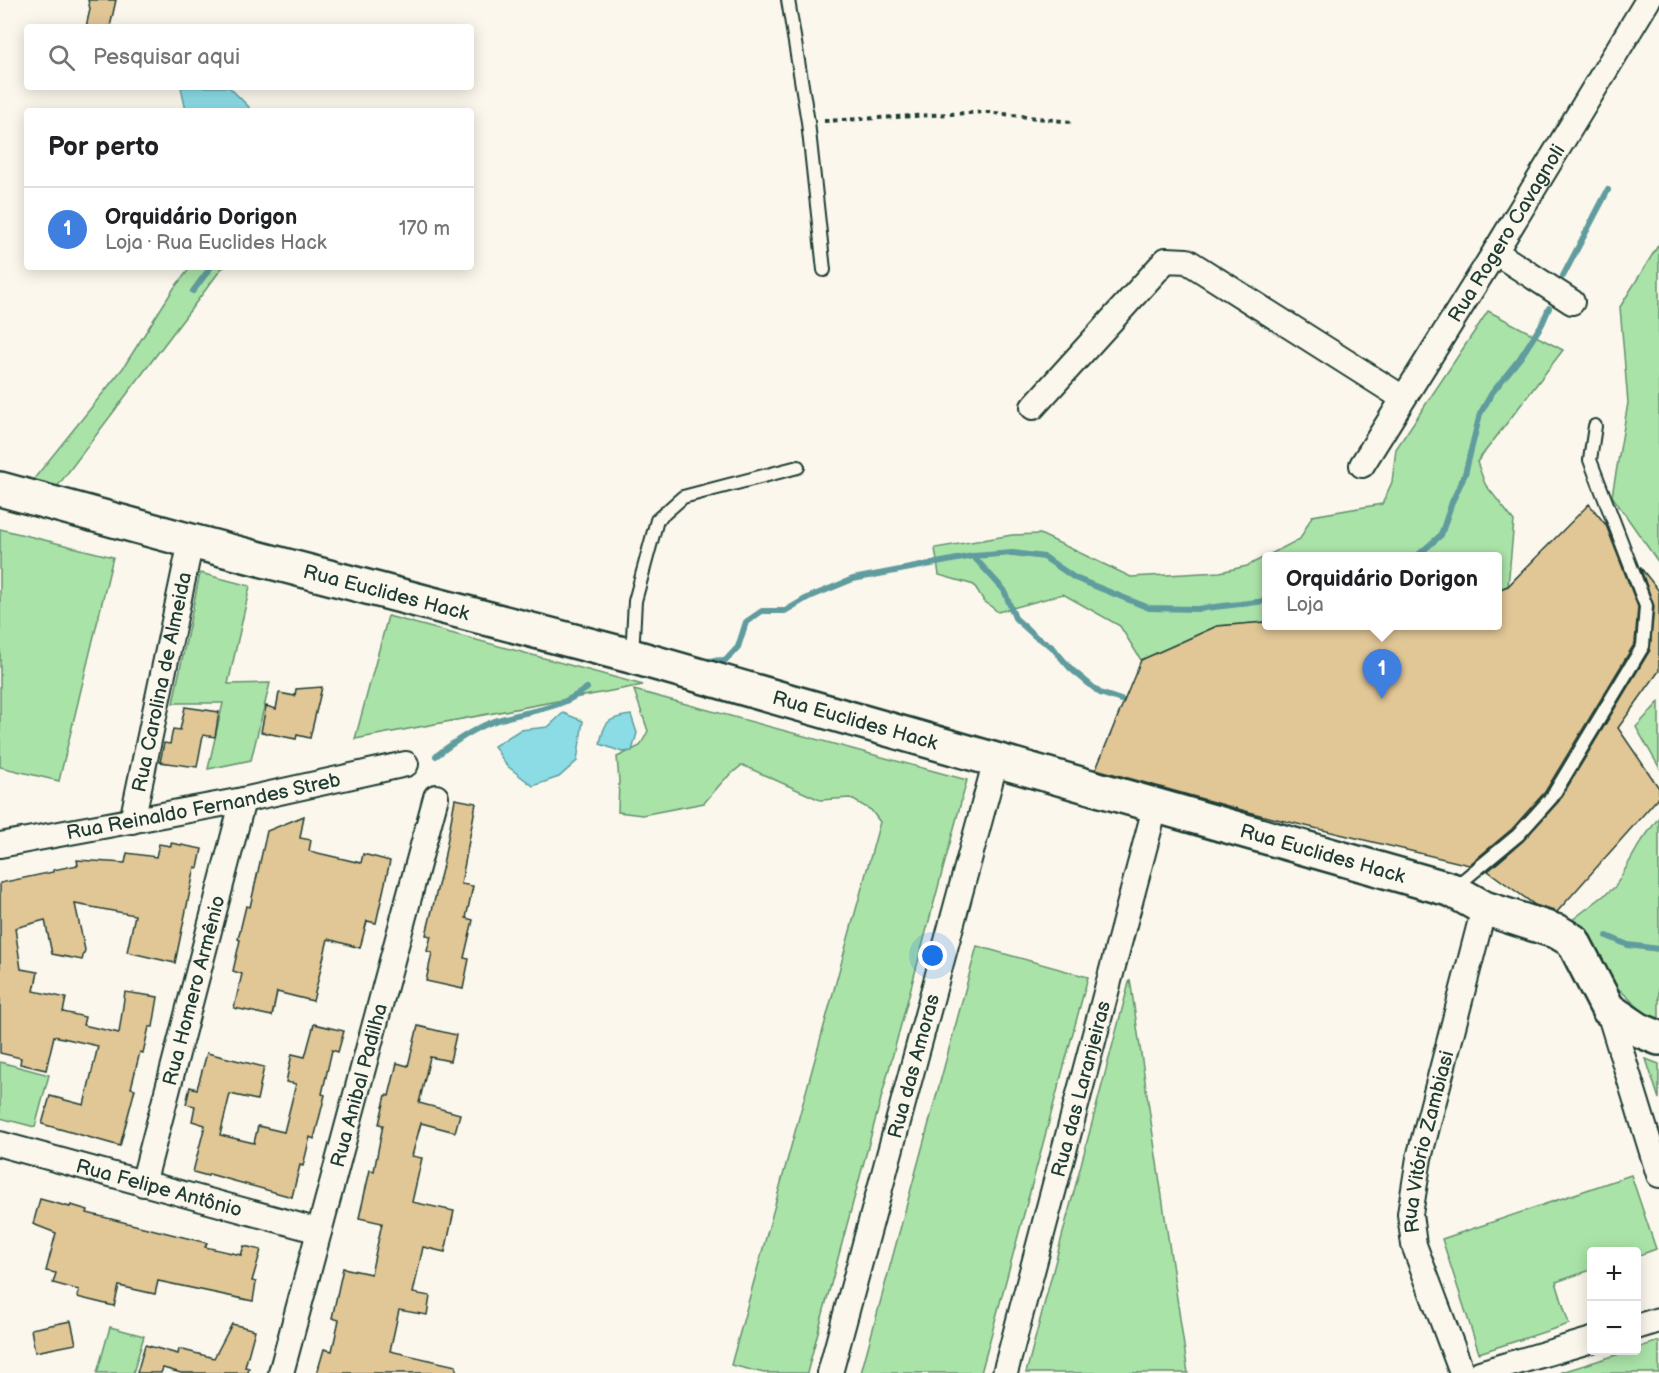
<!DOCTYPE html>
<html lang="pt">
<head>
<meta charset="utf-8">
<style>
	:root { --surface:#fff; --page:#f6f6f6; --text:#202124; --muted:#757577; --line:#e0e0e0; --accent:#ea580c }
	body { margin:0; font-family:"Balsamiq Sans",sans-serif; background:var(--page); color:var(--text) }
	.controls { position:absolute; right:18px; bottom:18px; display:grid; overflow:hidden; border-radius:6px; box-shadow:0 3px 15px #0003 }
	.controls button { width:54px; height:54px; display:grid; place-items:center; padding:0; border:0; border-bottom:2px solid var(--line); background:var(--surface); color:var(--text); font:30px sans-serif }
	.you { position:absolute; left:933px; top:956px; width:21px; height:21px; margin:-15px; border:4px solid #fff; border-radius:50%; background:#1a73e8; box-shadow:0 0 0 9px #1a73e833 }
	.badge { display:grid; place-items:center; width:39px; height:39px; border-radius:50%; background:var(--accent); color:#fff; font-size:20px; font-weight:700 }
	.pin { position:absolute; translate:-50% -50px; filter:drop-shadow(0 2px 3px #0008) }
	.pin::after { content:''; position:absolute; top:32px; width:21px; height:18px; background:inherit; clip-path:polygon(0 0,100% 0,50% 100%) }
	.popup { position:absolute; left:1262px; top:552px; width:240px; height:78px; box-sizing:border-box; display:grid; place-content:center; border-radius:6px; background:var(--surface); filter:drop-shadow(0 2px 4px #0005); font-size:20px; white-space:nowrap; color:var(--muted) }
	.popup b { font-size:22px; color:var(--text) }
	.popup::after { content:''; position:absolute; left:50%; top:100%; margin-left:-12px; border:12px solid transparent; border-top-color:var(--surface) }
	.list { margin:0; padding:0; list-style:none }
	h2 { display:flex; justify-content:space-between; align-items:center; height:78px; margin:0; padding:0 24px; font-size:26px }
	h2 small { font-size:20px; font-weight:400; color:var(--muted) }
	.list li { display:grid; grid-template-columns:39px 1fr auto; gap:18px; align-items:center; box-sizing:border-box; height:84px; padding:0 24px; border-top:2px solid var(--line) }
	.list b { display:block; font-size:22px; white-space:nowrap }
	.list p { margin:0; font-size:20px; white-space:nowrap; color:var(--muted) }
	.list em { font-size:20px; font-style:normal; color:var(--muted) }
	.icon { flex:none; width:33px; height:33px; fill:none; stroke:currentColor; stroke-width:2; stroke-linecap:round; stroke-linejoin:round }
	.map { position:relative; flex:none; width:1659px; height:1373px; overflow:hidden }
	.search { position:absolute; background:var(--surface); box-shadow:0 3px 15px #0003; left:24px; top:24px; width:450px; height:66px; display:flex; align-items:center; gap:15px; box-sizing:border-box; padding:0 21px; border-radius:6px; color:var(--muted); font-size:22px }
	.panel { position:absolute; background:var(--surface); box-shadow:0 3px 15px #0003; left:24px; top:108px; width:450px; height:162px; border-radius:6px }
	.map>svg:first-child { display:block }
	.green { fill:#aae3a8; stroke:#64906e; stroke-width:1.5 }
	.water { fill:#8bdce5; stroke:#609c9e; stroke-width:1.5 }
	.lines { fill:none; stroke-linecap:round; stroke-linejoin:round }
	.stream { stroke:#609c9e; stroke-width:6 }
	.building { fill:#e1c696; stroke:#1f3d34; stroke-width:1.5 }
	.lane-casing { stroke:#1f3d34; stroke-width:16 }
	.street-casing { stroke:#1f3d34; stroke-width:28 }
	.secondary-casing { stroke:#1f3d34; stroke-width:38 }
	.path { stroke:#1f3d34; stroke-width:4; stroke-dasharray:4.5 4.5; stroke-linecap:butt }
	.lane { stroke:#fbf7ec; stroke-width:12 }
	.street { stroke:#fbf7ec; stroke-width:24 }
	.secondary { stroke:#fbf7ec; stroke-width:33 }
	.labels { text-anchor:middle; stroke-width:4.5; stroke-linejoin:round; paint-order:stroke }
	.street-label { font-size:20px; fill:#1f3d34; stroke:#fbf7ec }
</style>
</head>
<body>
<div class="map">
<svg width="1659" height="1373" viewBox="0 0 1659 1373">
	<rect width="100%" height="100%" fill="#fbf7ec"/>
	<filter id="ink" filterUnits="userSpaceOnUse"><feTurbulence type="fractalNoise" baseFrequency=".0167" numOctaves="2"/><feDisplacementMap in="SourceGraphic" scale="12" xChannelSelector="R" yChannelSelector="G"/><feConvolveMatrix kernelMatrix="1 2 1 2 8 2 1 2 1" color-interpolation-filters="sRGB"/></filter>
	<g filter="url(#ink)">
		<g class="green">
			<polygon points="1659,244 1659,563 1612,496 1628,403 1620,307"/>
			<polygon points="191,267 225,267 222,268 54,491 29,485 123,368 174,288"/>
			<polygon points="1488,311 1563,350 1477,462 1485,484 1514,521 1508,586 1498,590 1498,556 1266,556 1266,622 1217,626 1141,660 1120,626 1063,594 998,612 984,601 974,585 939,575 935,548 1012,535 1040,534 1131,577 1220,572 1247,566 1300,539 1312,516 1382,504 1392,482 1396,449"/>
			<polygon points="0,529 113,557 59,781 0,767"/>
			<polygon points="200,573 250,586 228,684 270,683 251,760 208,769 223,703 173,703"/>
			<polygon points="388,616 643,685 355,739"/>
			<polygon points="634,690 967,780 807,1373 764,1373 731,1365 880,822 871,810 850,798 820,800 742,765 724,780 704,803 642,815 618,812 619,781 617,757 640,746 648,731"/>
			<polygon points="1659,702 1659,767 1636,727"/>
			<polygon points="1659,817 1659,1027 1584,956 1559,930 1615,887 1639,845"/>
			<polygon points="977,946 1088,977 981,1373 861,1373"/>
			<polygon points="1130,979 1188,1373 1026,1373"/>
			<polygon points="1646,1059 1659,1064 1659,1099"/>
			<polygon points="0,1062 49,1075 35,1127 0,1118"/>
			<polygon points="1631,1175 1656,1249 1637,1256 1636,1252 1592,1252 1591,1270 1556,1282 1569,1324 1479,1353 1442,1239"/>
			<polygon points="110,1327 144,1336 133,1373 97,1373"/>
			<polygon points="1659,1341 1659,1373 1559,1373 1629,1351 1636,1350 1637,1348"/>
		</g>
		<g class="water">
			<polygon points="181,87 229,87 249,107 249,111 186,111"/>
			<polygon points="563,713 583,721 577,761 559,777 533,786 506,765 494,746 520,730 548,727"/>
			<path d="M631,715l6,18 -5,18 -10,1 -22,-8c4,-23 8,-26 31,-29z"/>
		</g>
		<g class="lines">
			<g class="stream">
				<polyline points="1563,276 1608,190"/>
				<polyline points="193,291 211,267"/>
				<polyline points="973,556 1004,590 1015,618 1036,637 1051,646 1071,669 1100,693 1130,703"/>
				<polyline points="1417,556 1441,535 1452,502 1465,474 1480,414 1492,393 1520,358 1542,324 1549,308"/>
				<polyline points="705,661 726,660 738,647 746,622 762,611 785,611 807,598 853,579 973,556 1013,553 1044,557 1075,578 1149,608 1197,609 1266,601"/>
				<path d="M436,756c18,-14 35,-26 56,-34 36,-13 62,-9 95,-34"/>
				<polyline points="1607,936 1628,945 1659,949"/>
			</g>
		</g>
		<g class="building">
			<polygon points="88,0 116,0 110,27 86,27 90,9"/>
			<polygon points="1589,504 1606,525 1638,607 1635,643 1545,792 1512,829 1469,865 1256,814 1096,769 1141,660 1217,626 1266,622 1266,626 1497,626 1497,590 1508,586"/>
			<polygon points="1640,567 1659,591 1659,671 1618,728 1659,788 1659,797 1557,912 1535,905 1488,871 1523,841 1559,801 1650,650 1654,606"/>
			<polygon points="322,687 310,738 297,735 296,739 261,732 266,706 276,709 279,693 295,696 296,689"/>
			<polygon points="185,707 219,712 215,737 203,735 197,767 160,762 164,743 170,744 173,729 180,730"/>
			<polygon points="455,799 476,803 461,884 473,886 466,918 473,920 464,958 469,959 463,989 426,981 432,953 427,951 431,936 426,935 443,865"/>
			<polygon points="304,816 300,838 311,840 309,851 361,863 363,854 390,861 376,923 367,921 360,948 328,939 313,1001 277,992 272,1016 234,1008 242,974 233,971 240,940 238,939 246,906 250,907 267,831"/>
			<polygon points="171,843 202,849 198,868 195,867 175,963 127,952 135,915 75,904 85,950 82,960 52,954 45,920 15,928 21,969 38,972 34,991 66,998 63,1012 85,1017 83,1025 119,1033 125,992 158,997 153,1027 149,1027 143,1053 140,1052 131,1088 135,1089 120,1146 42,1124 50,1096 84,1105 98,1046 54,1036 46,1070 20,1064 21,1058 0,1053 0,883 53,872 53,870 78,865 77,860 125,863 127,853 156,857 159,844 171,846"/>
			<polygon points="314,1024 344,1031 338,1052 332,1050 322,1094 325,1095 314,1139 310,1137 303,1166 300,1165 292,1197 209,1174 208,1176 193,1172 205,1125 192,1121 195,1106 186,1104 190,1087 197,1089 207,1053 264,1067 257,1100 230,1094 220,1135 254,1143 258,1126 284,1132 296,1084 286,1082 292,1054 305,1057"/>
			<polygon points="418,1026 456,1035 450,1061 430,1057 419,1103 460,1114 455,1132 421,1123 412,1156 422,1158 412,1202 454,1211 445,1252 423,1247 413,1293 430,1296 427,1315 399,1310 390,1351 456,1366 456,1373 317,1373 324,1349 332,1351 339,1320 332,1318 343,1268 371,1274 382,1223 359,1218 370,1170 374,1171 383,1125 379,1124 386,1095 389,1096 397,1063 408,1066"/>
			<polygon points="40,1199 70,1207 71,1205 88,1210 87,1213 207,1243 205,1247 241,1255 244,1246 261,1250 252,1281 256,1282 253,1301 158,1281 155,1294 119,1286 114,1306 77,1297 79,1290 53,1283 56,1273 46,1271 56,1233 33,1224"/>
			<polygon points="71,1321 76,1344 35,1352 31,1329"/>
			<polygon points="232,1324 255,1330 245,1367 249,1368 248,1373 181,1373 163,1368 161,1373 137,1373 145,1345 178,1354 179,1349 214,1358"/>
		</g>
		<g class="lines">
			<defs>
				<g id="lane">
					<polyline points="788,0 808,122 824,270"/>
					<polyline points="632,656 635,601 657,520 683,497 798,467"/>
					<polyline points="1454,888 1518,835 1552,797 1643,646 1646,606 1590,460 1595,426"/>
				</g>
				<g id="street">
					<polyline points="1495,252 1572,302"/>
					<polyline points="1033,407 1166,260 1187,261 1403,398"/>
					<path id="s1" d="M1362,465l133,-213 153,-252"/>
					<path id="s2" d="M132,821l59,-280"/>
					<path id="s3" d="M0,845l243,-45 163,-36"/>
					<polyline points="1608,1009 1659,1175"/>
					<path id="s4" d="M0,1144l319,87"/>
					<path id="s5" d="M143,1184l100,-384"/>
					<polyline points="1636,1327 1659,1320"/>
					<path id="s6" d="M281,1373l155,-576"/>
					<path id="s7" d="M830,1373l166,-613"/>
					<path id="s8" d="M1005,1373l151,-569"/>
					<path id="s9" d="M1462,1373l-48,-128 -4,-31 9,-56 65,-250"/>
					<polyline points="1480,1373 1592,1340"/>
				</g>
				<g id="secondary">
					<path id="s10" d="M0,489l191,52 440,115 821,234 32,18 74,24 15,9 35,68 31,21 20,8"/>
				</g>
			</defs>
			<use href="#lane" class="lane-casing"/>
			<use href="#street" class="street-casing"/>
			<use href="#secondary" class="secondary-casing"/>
			<polyline class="path" points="824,121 987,112 1071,122"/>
			<use href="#lane" class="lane"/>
			<use href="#street" class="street"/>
			<use href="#secondary" class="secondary"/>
		</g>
	</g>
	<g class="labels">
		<g class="street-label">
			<text dy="7" stroke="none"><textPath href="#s1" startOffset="273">Rua Rogero Cavagnoli</textPath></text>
			<text dy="7" stroke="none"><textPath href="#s10" startOffset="400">Rua Euclides Hack</textPath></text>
			<text dy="7" stroke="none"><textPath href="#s2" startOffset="142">Rua Carolina de Almeida</textPath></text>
			<text dy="7" stroke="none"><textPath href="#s10" startOffset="886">Rua Euclides Hack</textPath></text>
			<text dy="7" stroke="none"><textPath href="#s3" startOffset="207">Rua Reinaldo Fernandes Streb</textPath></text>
			<text dy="7" stroke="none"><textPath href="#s10" startOffset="1372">Rua Euclides Hack</textPath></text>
			<text dy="7" stroke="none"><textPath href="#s5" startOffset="200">Rua Homero Armênio</textPath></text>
			<text dy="7" stroke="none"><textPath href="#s7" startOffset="318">Rua das Amoras</textPath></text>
			<text dy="7" stroke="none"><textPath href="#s6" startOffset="298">Rua Anibal Padilha</textPath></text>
			<text dy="7" stroke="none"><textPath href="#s8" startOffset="294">Rua das Laranjeiras</textPath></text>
			<text dy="7" stroke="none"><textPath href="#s9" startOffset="242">Rua Vitório Zambiasi</textPath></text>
			<text dy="7" stroke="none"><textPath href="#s4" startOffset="165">Rua Felipe Antônio</textPath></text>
		</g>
	</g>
</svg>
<div class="controls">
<button>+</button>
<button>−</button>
</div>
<div class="you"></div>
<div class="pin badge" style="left:1382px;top:699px;background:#3f7fe0">1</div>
<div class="popup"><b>Orquidário Dorigon</b>Loja</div>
<div class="search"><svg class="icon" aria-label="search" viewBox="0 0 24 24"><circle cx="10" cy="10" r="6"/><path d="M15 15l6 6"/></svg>Pesquisar aqui</div>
<section class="panel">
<h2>Por perto<small></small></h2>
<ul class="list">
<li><span class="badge" style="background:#3f7fe0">1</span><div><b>Orquidário Dorigon</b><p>Loja · Rua Euclides Hack</p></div><em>170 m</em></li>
</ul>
</section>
</div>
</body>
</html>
